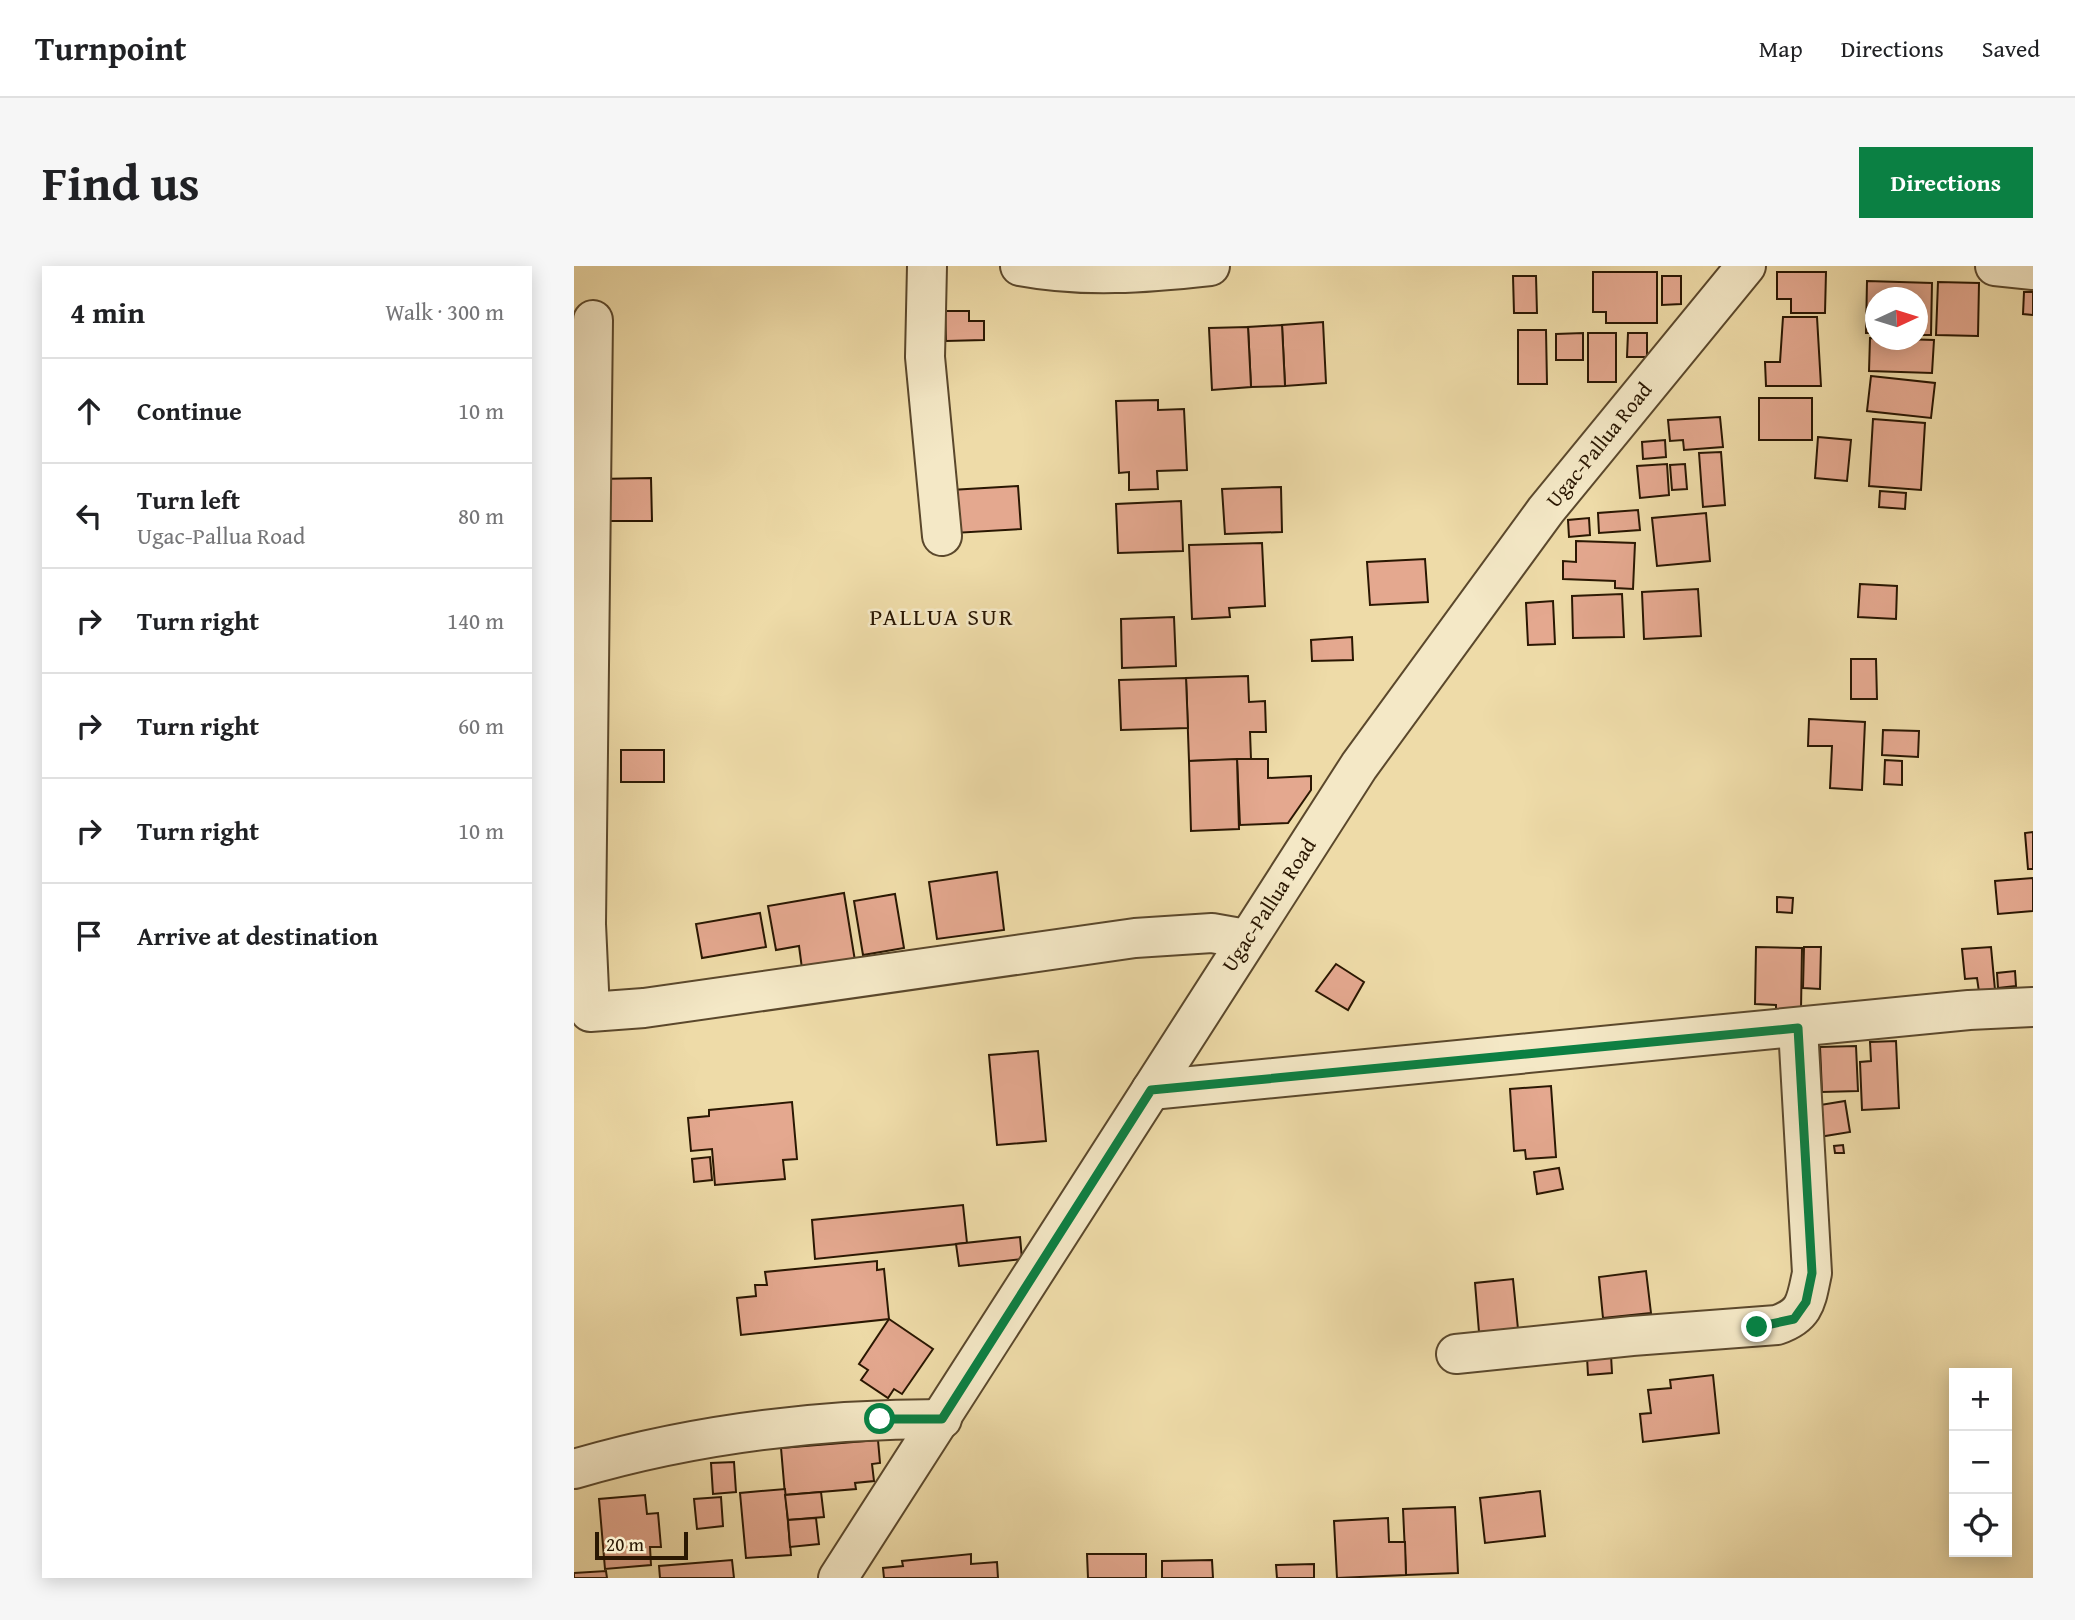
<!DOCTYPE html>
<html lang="en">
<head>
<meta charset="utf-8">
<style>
	:root { --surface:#fff; --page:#f6f6f6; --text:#202124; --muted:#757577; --line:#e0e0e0; --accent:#0b8043 }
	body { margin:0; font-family:"Gentium Book Plus",serif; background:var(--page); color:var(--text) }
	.controls { position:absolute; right:21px; bottom:21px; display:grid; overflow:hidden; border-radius:0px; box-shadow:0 4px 18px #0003 }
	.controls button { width:63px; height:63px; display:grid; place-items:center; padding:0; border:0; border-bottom:2px solid var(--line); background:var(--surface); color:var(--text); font:35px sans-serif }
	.compass { position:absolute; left:1291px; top:21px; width:63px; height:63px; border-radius:50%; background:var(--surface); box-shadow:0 4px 18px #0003; rotate:86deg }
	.scale { position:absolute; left:21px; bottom:18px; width:93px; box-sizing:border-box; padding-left:7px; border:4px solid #2a1702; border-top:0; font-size:19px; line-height:24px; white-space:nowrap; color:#2a1702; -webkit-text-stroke:5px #f4e8c6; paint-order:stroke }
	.stop { position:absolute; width:21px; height:21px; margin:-16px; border:5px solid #0b8043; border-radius:50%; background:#fff }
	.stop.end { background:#0b8043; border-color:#fff; box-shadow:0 2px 7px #0008 }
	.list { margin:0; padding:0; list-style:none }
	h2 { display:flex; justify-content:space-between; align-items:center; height:91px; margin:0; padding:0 28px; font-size:30px }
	h2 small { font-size:23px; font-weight:400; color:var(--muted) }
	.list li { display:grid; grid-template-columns:46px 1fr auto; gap:21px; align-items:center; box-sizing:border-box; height:105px; padding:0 28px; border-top:2px solid var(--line) }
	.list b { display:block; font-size:26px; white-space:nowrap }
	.list p { margin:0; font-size:23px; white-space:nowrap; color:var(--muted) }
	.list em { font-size:23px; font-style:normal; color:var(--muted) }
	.icon { flex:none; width:38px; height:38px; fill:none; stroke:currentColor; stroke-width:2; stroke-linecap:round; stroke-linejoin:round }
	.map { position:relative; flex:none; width:1459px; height:1312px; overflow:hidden; border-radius:0px }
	header { display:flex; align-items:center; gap:42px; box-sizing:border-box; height:98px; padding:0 35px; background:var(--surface); border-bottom:2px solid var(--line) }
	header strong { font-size:33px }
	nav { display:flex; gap:38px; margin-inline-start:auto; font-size:24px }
	.intro { display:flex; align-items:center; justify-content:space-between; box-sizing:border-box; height:168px; padding:0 42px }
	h1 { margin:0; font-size:49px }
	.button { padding:18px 32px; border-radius:0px; background:var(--accent); color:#fff; font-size:24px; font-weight:700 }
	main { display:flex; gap:42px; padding:0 42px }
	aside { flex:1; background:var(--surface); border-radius:0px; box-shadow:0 4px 18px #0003 }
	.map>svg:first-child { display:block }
	.building { fill:#e4a88f; stroke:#2a1702; stroke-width:2 }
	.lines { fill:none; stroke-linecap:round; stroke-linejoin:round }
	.minor-casing { stroke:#5b482c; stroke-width:42 }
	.minor { stroke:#f4e8c6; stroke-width:38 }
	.route { stroke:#0b8043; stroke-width:9 }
	.labels { text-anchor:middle; stroke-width:5; stroke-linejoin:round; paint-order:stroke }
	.street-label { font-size:21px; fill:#2a1702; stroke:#f4e8c6 }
	.quarter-label { font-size:24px; letter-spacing:2px; fill:#2a1702; stroke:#f4e8c6 }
</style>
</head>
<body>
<header>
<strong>Turnpoint</strong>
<nav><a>Map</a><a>Directions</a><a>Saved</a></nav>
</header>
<div class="intro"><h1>Find us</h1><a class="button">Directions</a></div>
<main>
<aside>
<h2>4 min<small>Walk · 300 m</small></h2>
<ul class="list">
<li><svg class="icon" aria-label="ahead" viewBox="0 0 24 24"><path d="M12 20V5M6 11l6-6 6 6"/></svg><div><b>Continue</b></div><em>10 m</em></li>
<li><svg class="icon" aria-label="left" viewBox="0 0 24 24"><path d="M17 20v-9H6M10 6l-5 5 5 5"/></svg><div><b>Turn left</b><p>Ugac-Pallua Road</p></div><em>80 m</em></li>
<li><svg class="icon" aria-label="right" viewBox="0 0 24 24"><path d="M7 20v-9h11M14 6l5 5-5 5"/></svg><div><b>Turn right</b></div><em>140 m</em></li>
<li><svg class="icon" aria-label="right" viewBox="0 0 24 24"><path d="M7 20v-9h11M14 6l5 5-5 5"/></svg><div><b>Turn right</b></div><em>60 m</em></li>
<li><svg class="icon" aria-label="right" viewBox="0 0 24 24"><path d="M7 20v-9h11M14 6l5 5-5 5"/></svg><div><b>Turn right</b></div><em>10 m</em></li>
<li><svg class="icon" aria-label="arrive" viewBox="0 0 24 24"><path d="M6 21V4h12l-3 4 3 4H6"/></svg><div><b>Arrive at destination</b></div></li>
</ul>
</aside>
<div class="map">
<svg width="1459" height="1312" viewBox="0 0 1459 1312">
	<rect width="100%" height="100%" fill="#eedba8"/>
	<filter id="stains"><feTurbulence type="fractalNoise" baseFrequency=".00286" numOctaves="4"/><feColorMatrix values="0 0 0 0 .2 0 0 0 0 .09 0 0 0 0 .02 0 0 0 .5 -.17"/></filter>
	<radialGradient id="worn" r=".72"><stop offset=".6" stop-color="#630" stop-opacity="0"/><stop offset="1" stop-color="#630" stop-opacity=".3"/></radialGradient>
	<g class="building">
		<polygon points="1019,6 1083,6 1083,57 1032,57 1032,46 1019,46"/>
		<polygon points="1203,6 1252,6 1251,47 1217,47 1217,33 1203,33"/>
		<polygon points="939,10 962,10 963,47 940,47"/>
		<polygon points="1088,10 1107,10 1107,38 1088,39"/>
		<polygon points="1293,15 1358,17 1357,69 1344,69 1344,32 1302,32 1302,67 1292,67"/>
		<polygon points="1364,16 1405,17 1404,70 1362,69"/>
		<polygon points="1450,26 1459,26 1459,49 1449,48"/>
		<polygon points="371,45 395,45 395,55 410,55 410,74 372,75"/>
		<polygon points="1209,51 1243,51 1247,120 1192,120 1191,96 1206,96"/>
		<polygon points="749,56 752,117 711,120 708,59"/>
		<polygon points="708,59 711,120 677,121 674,61"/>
		<polygon points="674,61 677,121 638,124 635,62"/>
		<polygon points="944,64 972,64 973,118 944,118"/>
		<polygon points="1009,67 1009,94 982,94 982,68"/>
		<rect x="1014" y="67" width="28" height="49"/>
		<polygon points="1054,67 1073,67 1073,91 1053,91"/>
		<polygon points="1296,72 1360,74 1358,107 1295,105"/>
		<polygon points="1297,110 1361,117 1357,152 1293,145"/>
		<rect x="1185" y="132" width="53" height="42"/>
		<polygon points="584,134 584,144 610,143 613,204 583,205 584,223 555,224 555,206 545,207 542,135"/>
		<polygon points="1146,151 1149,181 1110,184 1109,174 1096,175 1094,154"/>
		<polygon points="1299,153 1351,157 1347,224 1295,220"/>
		<polygon points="1244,171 1277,174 1273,215 1241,212"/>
		<polygon points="1091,174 1092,191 1069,193 1068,176"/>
		<polygon points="1147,186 1151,239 1129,241 1125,187"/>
		<polygon points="1093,198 1095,229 1066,232 1063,200"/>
		<polygon points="1111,198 1113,223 1098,224 1096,199"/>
		<polygon points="77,212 78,255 24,255 23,213"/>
		<polygon points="444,220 447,263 380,267 377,224"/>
		<polygon points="707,221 708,266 651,268 648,223"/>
		<polygon points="1306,225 1332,227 1331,243 1305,241"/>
		<polygon points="607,235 609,285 544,287 542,238"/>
		<polygon points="1064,244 1066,264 1025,267 1024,247"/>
		<polygon points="1132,247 1136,295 1083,300 1078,252"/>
		<polygon points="1015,252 1016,269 995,271 994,254"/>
		<polygon points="1002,275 1061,277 1059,323 1041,322 1041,315 989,313 989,295 1002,296"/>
		<polygon points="688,277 691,340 655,342 656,351 618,353 615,279"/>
		<polygon points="851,293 854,336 796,339 793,296"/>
		<polygon points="1286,318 1323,320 1322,353 1284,351"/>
		<polygon points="1124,323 1127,370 1070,373 1068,326"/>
		<polygon points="1048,328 1050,371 999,372 998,330"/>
		<polygon points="979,335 981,378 954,379 952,337"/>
		<polygon points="600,351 602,400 548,402 547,353"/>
		<polygon points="778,371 779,394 738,395 737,374"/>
		<polygon points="1277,393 1302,393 1303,433 1277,433"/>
		<polygon points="674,410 675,436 691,435 692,466 676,466 677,493 615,495 612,412"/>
		<polygon points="612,412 614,462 547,464 545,414"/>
		<polygon points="1235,453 1291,456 1288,524 1256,522 1258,480 1234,480"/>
		<polygon points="1309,464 1345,465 1344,491 1308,489"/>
		<rect x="47" y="484" width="43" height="32"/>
		<polygon points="663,493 694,493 694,512 737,510 737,524 714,557 666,559"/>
		<polygon points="663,493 665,563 617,565 615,495"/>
		<polygon points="1311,494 1328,495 1328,519 1310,518"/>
		<polygon points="1459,566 1459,603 1454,603 1451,567"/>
		<polygon points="423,606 430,664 363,673 355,616"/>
		<polygon points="1459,612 1459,645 1424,648 1421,615"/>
		<polygon points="270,627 282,701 229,710 225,680 202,684 194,640"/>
		<polygon points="321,628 330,682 289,689 280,635"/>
		<polygon points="1203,631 1219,632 1218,647 1203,646"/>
		<polygon points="186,647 192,681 128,692 122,658"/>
		<polygon points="1182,681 1228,682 1227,744 1202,744 1202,739 1181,738"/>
		<polygon points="1230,681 1247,681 1246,723 1229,722"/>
		<polygon points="1417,681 1421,724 1405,726 1403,712 1391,713 1388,683"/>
		<polygon points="762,698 790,716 774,744 742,725"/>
		<polygon points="1441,705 1442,720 1424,722 1423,707"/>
		<polygon points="1322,775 1325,842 1288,844 1286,796 1297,795 1296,776"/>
		<polygon points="1282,780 1284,825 1248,826 1246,781"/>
		<polygon points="464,785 472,875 423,879 415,789"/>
		<polygon points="977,820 982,891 952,893 951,884 940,885 936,823"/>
		<polygon points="1271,835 1276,866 1245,871 1240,840"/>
		<polygon points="218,836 223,893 209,894 211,913 141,919 138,883 117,885 114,852 135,850 135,844"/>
		<polygon points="1269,879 1270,887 1261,887 1260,880"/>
		<polygon points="136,891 138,914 120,916 118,893"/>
		<polygon points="985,902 989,923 963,928 960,906"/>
		<polygon points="389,939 393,977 241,993 238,954"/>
		<polygon points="446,971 448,993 385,1000 382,978"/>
		<polygon points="303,995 303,1004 310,1003 315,1053 167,1069 163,1032 182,1030 181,1019 193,1019 191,1006"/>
		<polygon points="1072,1005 1077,1047 1029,1052 1025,1011"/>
		<polygon points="939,1013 944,1063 905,1066 901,1017"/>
		<polygon points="315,1053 359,1083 328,1128 320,1123 314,1132 287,1114 294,1104 285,1098"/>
		<polygon points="1037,1089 1038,1107 1014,1109 1013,1091"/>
		<polygon points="1139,1109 1145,1167 1069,1176 1066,1148 1077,1147 1074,1124 1097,1122 1096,1114"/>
		<polygon points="304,1174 306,1197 298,1198 300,1215 281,1217 282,1223 211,1229 207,1182"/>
		<polygon points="160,1196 162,1226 139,1228 137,1197"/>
		<polygon points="211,1223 217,1289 172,1292 166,1227"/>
		<polygon points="966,1225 971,1270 911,1277 906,1232"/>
		<polygon points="247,1226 250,1251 214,1254 211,1229"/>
		<polygon points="71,1229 73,1248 84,1247 87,1281 76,1281 77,1299 31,1303 25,1233"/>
		<polygon points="147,1231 149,1260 123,1263 120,1233"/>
		<polygon points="881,1241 884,1307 832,1309 829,1243"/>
		<polygon points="242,1252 245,1278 216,1281 214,1254"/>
		<polygon points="814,1252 815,1276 831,1276 832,1309 763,1312 760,1255"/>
		<polygon points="397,1288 397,1298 423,1296 424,1312 310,1312 309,1302 329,1300 328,1295"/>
		<polygon points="513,1288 572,1288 572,1312 514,1312"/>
		<polygon points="158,1294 160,1312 86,1312 85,1300"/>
		<polygon points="638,1294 639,1312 588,1312 588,1295"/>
		<polygon points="740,1298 740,1312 703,1312 702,1299"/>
		<polygon points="32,1305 33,1312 0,1312 0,1307"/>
	</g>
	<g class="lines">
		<defs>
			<g id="minor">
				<polyline points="353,0 351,91 368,270"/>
				<path d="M446,0c64,12 126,7 190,0"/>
				<polyline points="1421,0 1459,4"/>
				<polyline points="19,54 12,658 16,746 70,742 561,672 638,667 672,673"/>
				<polyline points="577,824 1395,744 1459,741"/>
				<path d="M882,1088l176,-18 145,-11c29,-10 29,-24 35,-52l-14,-245"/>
				<path d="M0,1203c119,-35 245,-50 368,-50"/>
				<polyline points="264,1312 785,500 972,244 1172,0"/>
			</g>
		</defs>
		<use href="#minor" class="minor-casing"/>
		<use href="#minor" class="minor"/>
	</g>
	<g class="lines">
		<polyline class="route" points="306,1153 368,1153 577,824 1224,762 1238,1007 1232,1036 1220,1053 1183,1061"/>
	</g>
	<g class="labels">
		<g class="street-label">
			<text transform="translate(1025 179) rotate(-51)" y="7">Ugac-Pallua Road</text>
			<text transform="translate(695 639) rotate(-57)" y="7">Ugac-Pallua Road</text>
		</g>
		<g class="quarter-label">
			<text x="368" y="359">PALLUA SUR</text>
		</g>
	</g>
	<rect width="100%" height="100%" filter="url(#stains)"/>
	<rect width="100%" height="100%" fill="url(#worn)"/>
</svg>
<div class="controls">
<button>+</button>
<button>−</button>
<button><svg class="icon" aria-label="locate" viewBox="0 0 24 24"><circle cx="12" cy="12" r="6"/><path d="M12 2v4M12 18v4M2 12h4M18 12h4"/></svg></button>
</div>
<svg class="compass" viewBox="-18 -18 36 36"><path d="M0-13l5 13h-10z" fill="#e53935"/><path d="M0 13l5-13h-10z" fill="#757577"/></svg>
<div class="scale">20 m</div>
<div class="stop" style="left:306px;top:1153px"></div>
<div class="stop end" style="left:1183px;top:1061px"></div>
</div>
</main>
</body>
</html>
